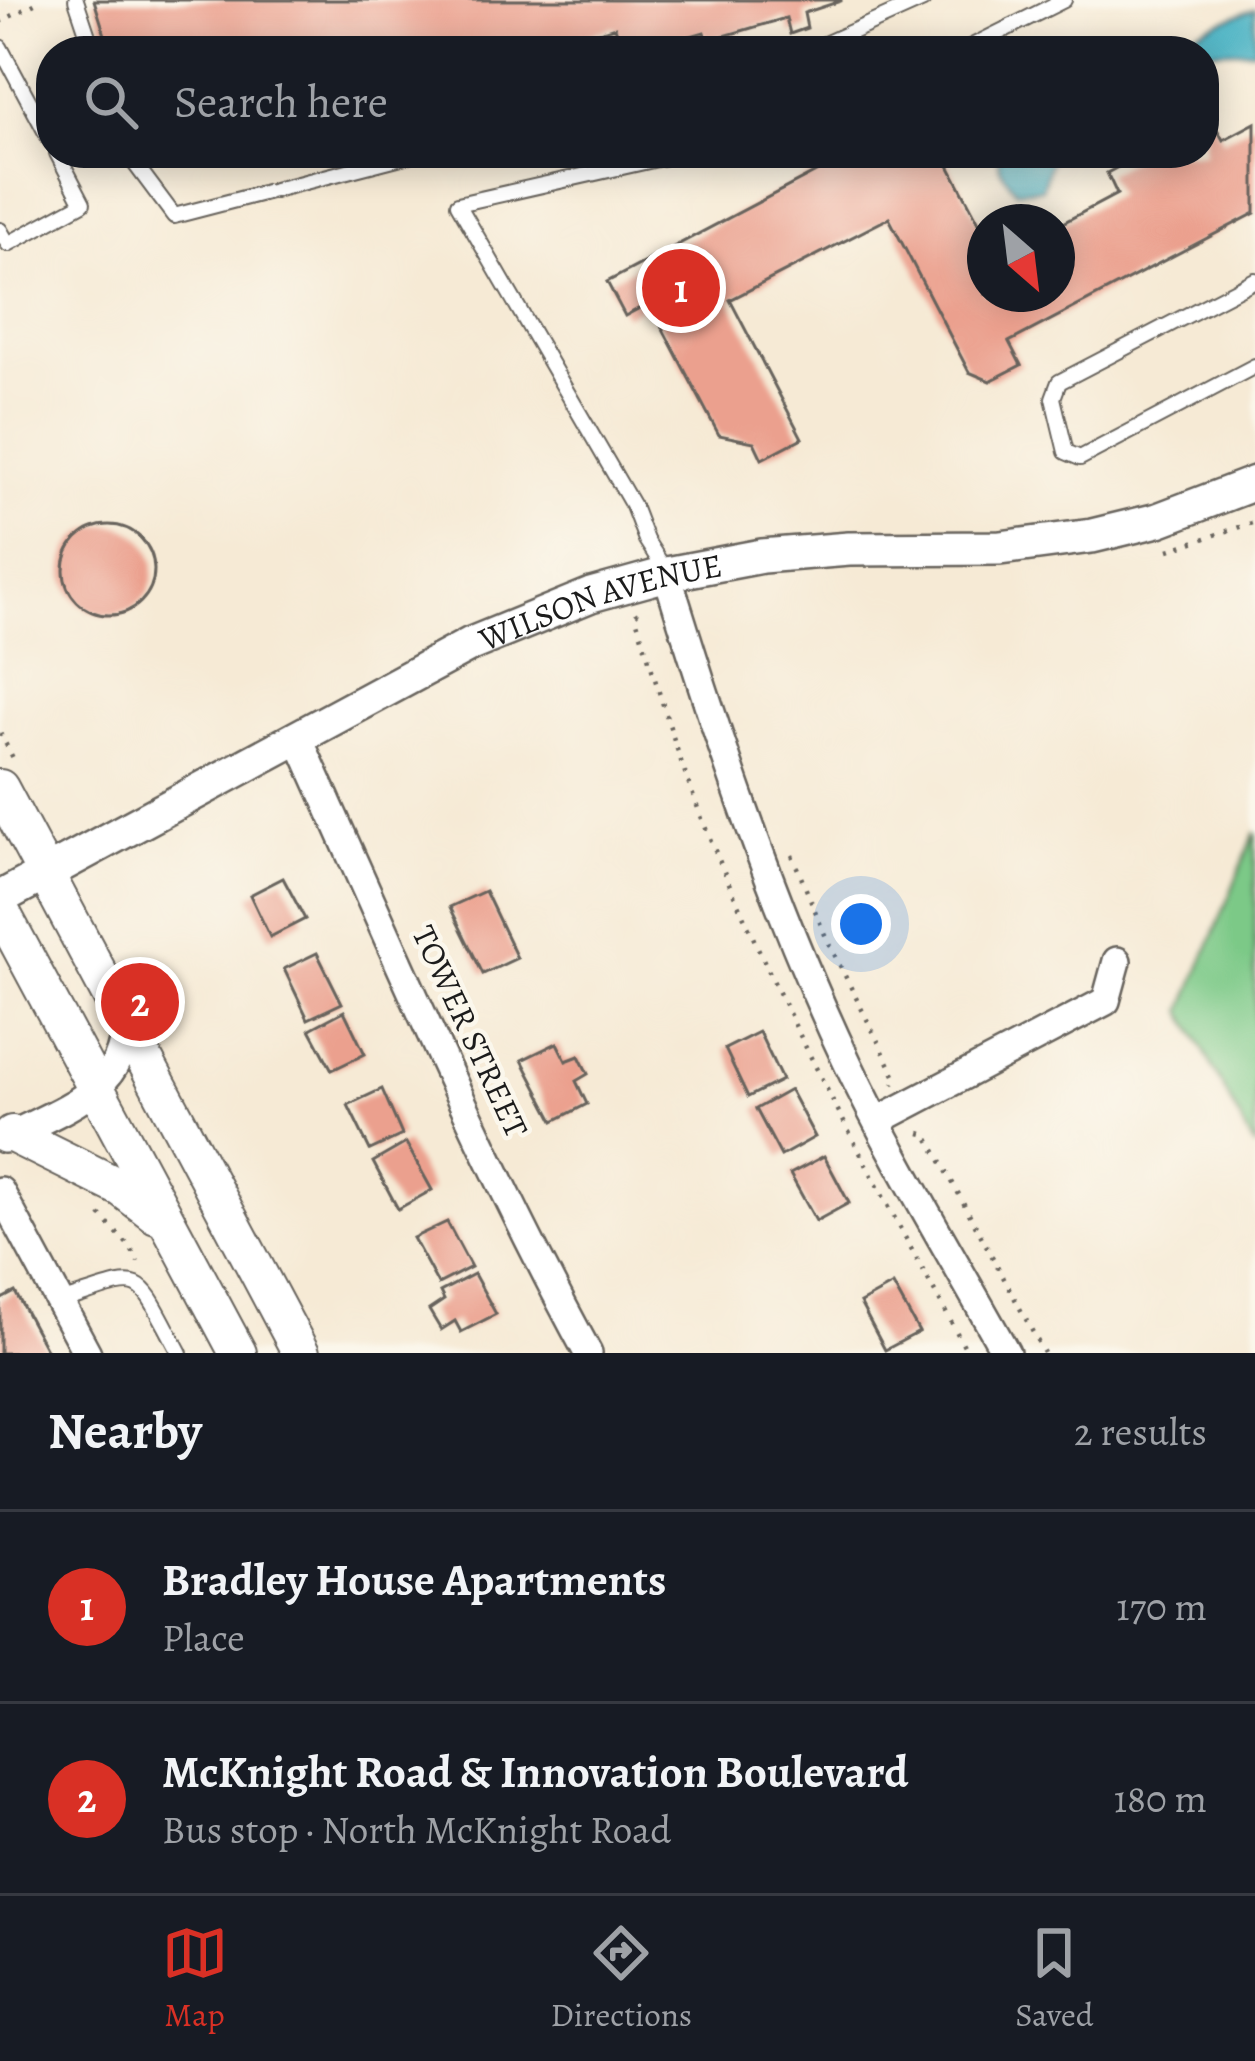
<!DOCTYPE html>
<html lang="en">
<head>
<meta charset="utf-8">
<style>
	:root { --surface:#171b24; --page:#242831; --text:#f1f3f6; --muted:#9ea1a6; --line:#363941; --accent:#d93025 }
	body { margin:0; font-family:Alegreya,serif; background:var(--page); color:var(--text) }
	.compass { position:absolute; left:967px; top:204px; width:108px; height:108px; border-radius:50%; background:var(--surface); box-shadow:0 6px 30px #0003; rotate:152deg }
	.you { position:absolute; left:861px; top:924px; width:42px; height:42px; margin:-30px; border:9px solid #fff; border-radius:50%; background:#1a73e8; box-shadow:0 0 0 18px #1a73e833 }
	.badge { display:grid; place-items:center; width:78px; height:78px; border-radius:50%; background:var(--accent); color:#fff; font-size:39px; font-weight:700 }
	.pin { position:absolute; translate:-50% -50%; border:6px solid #fff; box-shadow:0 3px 12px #0006 }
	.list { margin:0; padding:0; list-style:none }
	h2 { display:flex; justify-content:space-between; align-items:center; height:156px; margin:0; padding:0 48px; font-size:51px }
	h2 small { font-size:39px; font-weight:400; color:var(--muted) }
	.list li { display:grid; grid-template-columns:78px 1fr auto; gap:36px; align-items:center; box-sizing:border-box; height:192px; padding:0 48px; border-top:3px solid var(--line) }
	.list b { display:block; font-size:45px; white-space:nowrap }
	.list p { margin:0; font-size:39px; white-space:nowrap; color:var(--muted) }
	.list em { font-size:39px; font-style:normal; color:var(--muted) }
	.icon { flex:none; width:66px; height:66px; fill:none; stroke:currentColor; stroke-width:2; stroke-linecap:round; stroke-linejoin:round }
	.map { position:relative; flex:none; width:1255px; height:1353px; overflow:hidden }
	.search { position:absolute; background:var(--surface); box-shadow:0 6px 30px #0003; left:36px; right:36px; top:36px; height:132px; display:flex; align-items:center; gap:30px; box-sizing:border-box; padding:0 42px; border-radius:48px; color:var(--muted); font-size:45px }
	.sheet { height:540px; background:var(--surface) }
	nav { display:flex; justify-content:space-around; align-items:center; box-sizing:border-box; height:168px; border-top:3px solid var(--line); background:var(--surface); font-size:33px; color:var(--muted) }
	nav a { display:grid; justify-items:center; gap:6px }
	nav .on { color:var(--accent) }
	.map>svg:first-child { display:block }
	.green { fill:#7cc987; stroke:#4c7252; stroke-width:3 }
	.water { fill:#44b0c2; stroke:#30666f; stroke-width:3 }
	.building { fill:#eba08e }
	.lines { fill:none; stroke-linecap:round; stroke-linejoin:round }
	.service-casing { stroke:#68645d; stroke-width:18 }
	.minor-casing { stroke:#68645d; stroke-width:32 }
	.tertiary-casing { stroke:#68645d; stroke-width:38 }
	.secondary-casing { stroke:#68645d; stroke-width:40 }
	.path { stroke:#68645d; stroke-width:4.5; stroke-dasharray:3 9; stroke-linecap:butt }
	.service { stroke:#fff; stroke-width:14 }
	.minor { stroke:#fff; stroke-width:27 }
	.tertiary { stroke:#fff; stroke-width:33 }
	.secondary { stroke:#fff; stroke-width:36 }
	.labels { text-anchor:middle; stroke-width:9; stroke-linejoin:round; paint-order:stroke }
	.street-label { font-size:33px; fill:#1c1c1c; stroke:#fbf7ec }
</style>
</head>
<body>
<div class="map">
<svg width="1255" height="1353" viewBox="0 0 1255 1353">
	<rect width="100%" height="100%" fill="#fbf7ec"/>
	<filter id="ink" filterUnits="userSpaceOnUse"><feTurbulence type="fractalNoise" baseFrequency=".00833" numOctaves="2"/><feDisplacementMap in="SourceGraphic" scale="24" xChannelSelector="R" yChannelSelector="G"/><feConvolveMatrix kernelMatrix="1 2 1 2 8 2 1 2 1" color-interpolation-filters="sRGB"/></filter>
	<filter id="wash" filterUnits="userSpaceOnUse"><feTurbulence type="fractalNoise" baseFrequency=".004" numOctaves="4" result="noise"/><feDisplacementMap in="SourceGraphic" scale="48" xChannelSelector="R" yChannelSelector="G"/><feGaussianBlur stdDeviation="2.7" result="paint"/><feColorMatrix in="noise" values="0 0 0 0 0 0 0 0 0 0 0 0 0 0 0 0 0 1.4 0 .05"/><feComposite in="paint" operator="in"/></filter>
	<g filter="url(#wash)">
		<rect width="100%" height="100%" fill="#f6ead5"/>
		<polygon class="green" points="1255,832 1255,1148 1183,1011"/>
		<g class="water">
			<polygon points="1255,8 1255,50 1148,51"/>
			<polygon points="997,153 1053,153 1042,189 1016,191 1000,169"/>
		</g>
		<g id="blocks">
			<g class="building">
				<polygon points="94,0 841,0 841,1 804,13 807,28 790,34 786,18 707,41 704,32 639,51 624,51 615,27 536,51 110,51"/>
				<polygon points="1211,118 1223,140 1255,123 1255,213 1009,342 1021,365 990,381 969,372 889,218 730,300 802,438 762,459 754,442 719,435 649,303 625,316 607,282 852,153 950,153 944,156 985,234 985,294 1057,294 1057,226 1117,194 1107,173 1145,153 1204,153 1204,122"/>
				<circle cx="109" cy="570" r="45"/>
				<polygon points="283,878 305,919 270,937 250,895"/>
				<polygon points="485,891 517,958 483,974 450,907"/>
				<polygon points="317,953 342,1003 308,1019 284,969"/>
				<polygon points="344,1011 365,1054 332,1070 310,1029"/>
				<polygon points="759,1032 782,1080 748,1097 725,1049"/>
				<polygon points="557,1043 566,1061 579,1056 588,1074 576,1081 587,1104 554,1121 522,1060"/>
				<polygon points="382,1089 402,1135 370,1150 348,1105"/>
				<polygon points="790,1090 815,1137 781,1156 756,1109"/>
				<polygon points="406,1143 432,1190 398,1209 373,1162"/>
				<polygon points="824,1156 849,1203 816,1221 790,1174"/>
				<polygon points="447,1222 471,1267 438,1284 413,1238"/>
				<polygon points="474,1274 496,1314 461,1332 455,1321 441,1330 429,1310 444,1300 440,1292"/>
				<polygon points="893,1285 919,1332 885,1350 860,1303"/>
				<polygon points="15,1292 48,1353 0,1353 0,1300"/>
			</g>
		</g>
	</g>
	<g filter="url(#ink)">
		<use href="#blocks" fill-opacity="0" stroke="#68645d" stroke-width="3"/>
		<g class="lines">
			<defs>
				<g id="service">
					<polyline points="76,0 93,51"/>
					<polyline points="0,47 51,142"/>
					<polyline points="809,51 923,0"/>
					<polyline points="962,51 1064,0"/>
					<polyline points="127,153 174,216 417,153"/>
					<polyline points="0,230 8,244 83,203 57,153"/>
					<polyline points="1255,280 1059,382 1053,398 1066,452 1080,458 1255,366"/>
					<polyline points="667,573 646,540 633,506 458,204 684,153"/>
					<path d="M60,1302c90,-28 73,-35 120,51"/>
				</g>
				<g id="minor">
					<path d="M667,574c51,166 106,332 181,490 47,99 105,193 158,289"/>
					<path d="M297,735c94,208 182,418 291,618"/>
					<polyline points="877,1121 1106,1001 1117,961"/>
					<path d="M4,1139c52,-28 125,-47 120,-119"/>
					<polyline points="0,1191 87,1353"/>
				</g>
				<g id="tertiary">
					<path id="s1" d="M0,898l471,-254 120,-49 76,-21 95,-18 87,-7 151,-1 92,-12 66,-16 97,-37"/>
				</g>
				<g id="secondary">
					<polyline points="0,788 301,1353"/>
					<polyline points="0,909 238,1353"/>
					<polyline points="12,1134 121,1188 156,1215"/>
				</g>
			</defs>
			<use href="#service" class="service-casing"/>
			<use href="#minor" class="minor-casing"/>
			<use href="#tertiary" class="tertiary-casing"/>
			<use href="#secondary" class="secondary-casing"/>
			<g class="path">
				<polyline points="0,22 42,0"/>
				<polyline points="1169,550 1255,522"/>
				<path d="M638,612l-3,3c23,71 43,146 72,216 74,181 168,351 261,522"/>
				<polyline points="0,733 13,758"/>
				<polyline points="792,855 828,942 896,1077 893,1084"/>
				<polyline points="920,1133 927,1135 1044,1353"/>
				<polyline points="100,1215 130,1247 138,1262"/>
			</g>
			<use href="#service" class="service"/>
			<use href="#minor" class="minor"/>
			<use href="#tertiary" class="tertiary"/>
			<use href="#secondary" class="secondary"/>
		</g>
	</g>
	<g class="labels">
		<g class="street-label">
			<text dy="12" stroke="none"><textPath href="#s1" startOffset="672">WILSON AVENUE</textPath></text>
			<text transform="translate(471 1031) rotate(65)" y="12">TOWER STREET</text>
		</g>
	</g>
</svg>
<svg class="compass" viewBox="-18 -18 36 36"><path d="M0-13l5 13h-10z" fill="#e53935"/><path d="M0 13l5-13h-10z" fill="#9ea1a6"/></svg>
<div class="you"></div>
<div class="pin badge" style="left:681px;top:288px">1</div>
<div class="pin badge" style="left:140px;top:1002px">2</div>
<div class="search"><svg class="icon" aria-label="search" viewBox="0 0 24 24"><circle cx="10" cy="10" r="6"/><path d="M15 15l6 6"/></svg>Search here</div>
</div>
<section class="sheet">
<h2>Nearby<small>2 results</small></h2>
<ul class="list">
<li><span class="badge">1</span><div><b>Bradley House Apartments</b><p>Place</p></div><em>170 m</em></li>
<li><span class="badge">2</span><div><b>McKnight Road &amp; Innovation Boulevard</b><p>Bus stop · North McKnight Road</p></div><em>180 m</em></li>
</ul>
</section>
<nav>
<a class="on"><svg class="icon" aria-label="map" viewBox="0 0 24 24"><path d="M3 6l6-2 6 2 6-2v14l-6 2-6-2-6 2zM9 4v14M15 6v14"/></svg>Map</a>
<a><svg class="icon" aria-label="directions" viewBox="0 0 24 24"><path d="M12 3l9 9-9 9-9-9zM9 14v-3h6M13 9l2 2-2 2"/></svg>Directions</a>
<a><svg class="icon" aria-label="saved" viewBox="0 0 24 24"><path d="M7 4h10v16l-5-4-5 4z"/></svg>Saved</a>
</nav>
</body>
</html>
